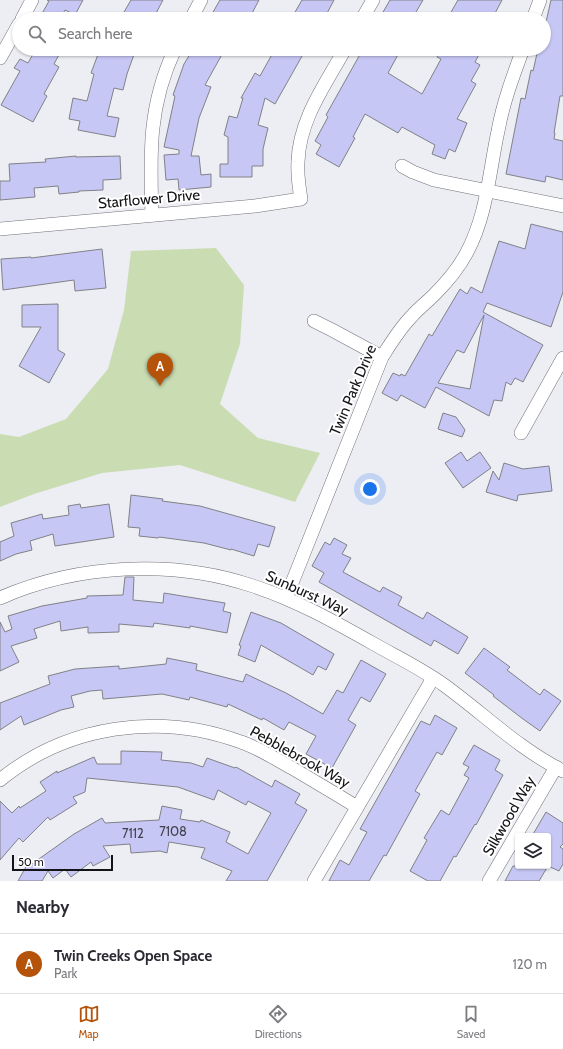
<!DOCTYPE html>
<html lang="en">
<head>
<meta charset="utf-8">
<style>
	:root { --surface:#fff; --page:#f2f2f3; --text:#2b2b33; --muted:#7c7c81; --line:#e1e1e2; --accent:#b45309 }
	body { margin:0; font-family:Cabin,sans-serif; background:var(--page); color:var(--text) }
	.controls { position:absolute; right:12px; bottom:12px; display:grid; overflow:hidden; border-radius:4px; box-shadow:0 1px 3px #0004 }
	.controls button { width:36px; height:36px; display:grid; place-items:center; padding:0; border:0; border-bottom:1px solid var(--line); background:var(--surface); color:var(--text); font:20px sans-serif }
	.scale { position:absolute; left:12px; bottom:10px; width:101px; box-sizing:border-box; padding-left:4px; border:2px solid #141417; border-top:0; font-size:11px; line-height:14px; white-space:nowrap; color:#141417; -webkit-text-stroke:3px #fff; paint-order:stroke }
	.you { position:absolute; left:370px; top:489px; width:14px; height:14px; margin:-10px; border:3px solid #fff; border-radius:50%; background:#1a73e8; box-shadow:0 0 0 6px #1a73e833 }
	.badge { display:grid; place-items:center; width:26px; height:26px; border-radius:50%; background:var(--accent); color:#fff; font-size:13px; font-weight:700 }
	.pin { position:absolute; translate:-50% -33px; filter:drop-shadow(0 1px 2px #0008) }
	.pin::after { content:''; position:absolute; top:21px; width:14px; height:12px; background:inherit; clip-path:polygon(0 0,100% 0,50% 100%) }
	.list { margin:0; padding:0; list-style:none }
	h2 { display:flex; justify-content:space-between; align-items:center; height:52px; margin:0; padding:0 16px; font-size:17px }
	h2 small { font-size:13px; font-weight:400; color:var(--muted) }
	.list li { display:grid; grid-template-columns:26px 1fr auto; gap:12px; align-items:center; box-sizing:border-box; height:60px; padding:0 16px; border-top:1px solid var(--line) }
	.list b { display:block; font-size:15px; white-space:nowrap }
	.list p { margin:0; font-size:13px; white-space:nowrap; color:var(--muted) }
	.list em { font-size:13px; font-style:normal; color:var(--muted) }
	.icon { flex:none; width:22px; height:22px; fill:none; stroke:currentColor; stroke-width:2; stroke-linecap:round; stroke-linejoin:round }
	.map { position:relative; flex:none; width:563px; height:881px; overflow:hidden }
	.search { position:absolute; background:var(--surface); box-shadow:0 1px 3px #0004; left:12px; right:12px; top:12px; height:44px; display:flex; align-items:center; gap:10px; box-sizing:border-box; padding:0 14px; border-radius:22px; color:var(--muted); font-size:15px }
	.sheet { height:112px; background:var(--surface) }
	nav { display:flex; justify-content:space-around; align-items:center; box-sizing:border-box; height:56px; border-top:1px solid var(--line); background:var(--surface); font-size:11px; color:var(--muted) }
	nav a { display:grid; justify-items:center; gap:2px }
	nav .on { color:var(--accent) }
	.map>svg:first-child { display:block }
	.green { fill:#caddb2 }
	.building { fill:#c7c7f5; stroke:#818187; fill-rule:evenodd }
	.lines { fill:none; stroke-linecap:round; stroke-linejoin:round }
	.minor-casing { stroke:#717278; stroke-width:14 }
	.minor { stroke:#fff; stroke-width:13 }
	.labels { text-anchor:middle; stroke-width:4; stroke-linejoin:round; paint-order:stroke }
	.number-label { font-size:13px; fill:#41414e }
	.street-label { font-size:15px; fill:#141417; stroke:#fff }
</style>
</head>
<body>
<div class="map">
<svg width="563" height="881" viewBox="0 0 563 881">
	<rect width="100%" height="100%" fill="#ededf4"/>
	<polygon class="green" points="216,248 244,285 240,344 220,404 258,438 320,453 295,502 180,465 102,473 34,494 0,507 0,434 19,437 66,419 108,369 124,310 131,251"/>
	<g class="building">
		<polygon points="47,0 83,0 75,15 65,10 60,19 39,19 49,1"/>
		<polygon points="131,0 163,0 153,19 120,19"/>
		<polygon points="220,0 259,0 249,19 209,19"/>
		<polygon points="302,0 334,0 324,19 291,19"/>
		<polygon points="390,0 423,0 412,19 379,19"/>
		<polygon points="458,0 502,0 492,19 447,19"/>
		<polygon points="551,0 563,0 563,96 560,96 554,133 555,133 554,139 563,141 563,180 546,176 545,182 506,174 521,98 525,99 531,70 533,71 538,49 544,49 544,31"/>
		<polygon points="36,49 62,49 54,64 59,67 44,94 47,96 33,122 1,105 20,71 14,68 20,59 28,63"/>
		<polygon points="100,49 136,49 127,74 123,90 114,88 107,116 119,118 115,137 78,130 80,121 69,119 73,98 87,101 94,74 91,73"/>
		<polygon points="193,49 225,49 205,85 211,87 199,118 191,156 199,156 201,175 211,174 211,187 179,190 178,179 166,180 164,155 179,154 179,150 164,147 175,96 173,95 184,64"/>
		<polygon points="275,49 306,49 275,104 265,98 258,125 268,128 263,149 263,166 252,166 252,177 220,177 220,164 228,164 228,137 224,135 229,116 237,118 243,98 241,98 255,73 260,76"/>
		<polygon points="363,49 401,49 388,73 422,94 441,59 437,57 441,49 482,49 475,62 480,65 471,81 476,84 457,119 467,123 455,152 449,149 445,159 432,154 435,145 402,127 398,133 365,114 353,137 355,138 339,167 316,154 321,145 315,141 328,117 326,115"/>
		<polygon points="76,156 76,157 120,156 121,179 103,180 103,190 79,191 79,192 59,194 58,186 34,188 35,197 0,200 0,181 10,181 9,164 46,162 45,159"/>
		<path d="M531,224l32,8v60l-12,35 -64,-24 -4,9 60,33 -20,37 -8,-4 -4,7 -5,-3 -4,19 -8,-1 -5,16 -53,-29 -11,21 -24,-13 -4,6 -15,-8 11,-20 7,3 1,-2 4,2 24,-42 3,2 28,-47 7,5 4,-7 11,6 17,-52 26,8zM484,315l-14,74 -32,-6 19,-33 7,3z"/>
		<polygon points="102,249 106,288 75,291 74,280 3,290 1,259 31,257 31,258"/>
		<polygon points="58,304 58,350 65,354 49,383 19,366 41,327 22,327 22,305"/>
		<polygon points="443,413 456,417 465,430 462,437 438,429"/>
		<polygon points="461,452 467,461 480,452 491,468 463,488 445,463"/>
		<polygon points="504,463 523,469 549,466 552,491 518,495 517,501 486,492 493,471 499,480"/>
		<polygon points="131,495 163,499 162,501 200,506 275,527 269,547 258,544 254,556 231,549 231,550 204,543 159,537 158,538 139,536 140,528 128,527"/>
		<polygon points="80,504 81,508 109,504 114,537 55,546 53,534 30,541 32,550 16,554 0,561 0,542 14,536 11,523 42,514 43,519 69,515 68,506"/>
		<polygon points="334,538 347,545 342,554 351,558 343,572 380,592 383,587 402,597 398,605 423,619 427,612 468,637 458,654 434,640 431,646 319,582 324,573 312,566 325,542 330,545"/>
		<polygon points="125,577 134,577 133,600 163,603 164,593 225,603 223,611 231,613 227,633 190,626 190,628 154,623 153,627 119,624 119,632 88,633 88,627 61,631 60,621 34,629 37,638 11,646 19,662 0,671 0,622 5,632 12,629 8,616 42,606 87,598 87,596 123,595"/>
		<polygon points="251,612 281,623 334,654 326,670 318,666 313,675 261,645 255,662 238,655 241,646 239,645"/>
		<polygon points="484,648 510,667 507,670 540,695 544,689 561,701 540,731 523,719 493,696 494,695 465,673"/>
		<polygon points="167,658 197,664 196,670 243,682 246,674 286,693 323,714 337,690 343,693 361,660 386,674 370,702 361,697 348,720 356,725 332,768 306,754 316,736 289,722 284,730 263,718 262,720 228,704 227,707 190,697 189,700 162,694 103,699 102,690 90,691 71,696 74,707 61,710 24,725 21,716 0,730 0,703 50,684 48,676 75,669 119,666 119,669 166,664"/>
		<polygon points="435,715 457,728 442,755 437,752 415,791 420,794 386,856 384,855 369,881 329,881 340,860 349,865 367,832 360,829 421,721 430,725"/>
		<polygon points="474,745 500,760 495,770 503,775 476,825 475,824 456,857 454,856 440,881 428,881 410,871 427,840 424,838 441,810 449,815 469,778 464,775 469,767 463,764"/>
		<polygon points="121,751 162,752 161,760 191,763 203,767 207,758 235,768 236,767 272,787 275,780 300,794 295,803 307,810 267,881 226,881 232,871 201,858 205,848 169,842 167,853 160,851 131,853 130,844 103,846 110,857 93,866 91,862 71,877 65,869 53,878 48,871 42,881 18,881 27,865 29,866 74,834 102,818 105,823 159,820 162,806 182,810 180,819 200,822 201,820 230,832 226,842 248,854 271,813 248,801 246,805 218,790 214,800 178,787 87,778 85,792 73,797 77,803 50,820 48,817 23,842 19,838 0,860 0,801 12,813 19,806 20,808 46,791 40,782 57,771 57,773 94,757 97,764 121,764"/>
		<polygon points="546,812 563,823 563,844 560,847 563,849 563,864 559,871 548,866 548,836 532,836"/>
		<polygon points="513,866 548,866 539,881 505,881"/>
	</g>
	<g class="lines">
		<defs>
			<g id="minor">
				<polyline points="22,19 32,0"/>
				<polyline points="191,19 201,0"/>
				<polyline points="362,19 373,0"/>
				<polyline points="533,19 540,0"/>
				<polyline points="0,58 19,24"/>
				<polyline points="402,166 413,172 434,180 563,206"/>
				<path d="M152,215c-2,-61 -4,-109 23,-166"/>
				<path d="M0,229l255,-23 46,-7c-2,-12 -4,-24 -3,-37 1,-42 27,-77 47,-113"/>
				<polyline points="314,321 332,330 382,357"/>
				<polyline points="521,433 563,358"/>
				<path d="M0,598c77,-34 174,-39 253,-12 43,14 82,36 121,58 23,13 48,25 70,41 40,29 75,64 119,86"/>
				<path d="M286,598l96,-241c9,-14 18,-29 30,-41 7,-8 15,-14 22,-21 12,-12 24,-26 32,-41 21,-38 23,-81 32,-123 5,-28 15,-55 25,-82"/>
				<path d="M0,780c67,-55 160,-68 241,-38 18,6 34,17 51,26 22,13 44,26 65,39"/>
				<polyline points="314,881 433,678"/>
				<polyline points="489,881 556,767"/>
			</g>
		</defs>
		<use href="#minor" class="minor-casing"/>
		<use href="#minor" class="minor"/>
	</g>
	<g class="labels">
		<g class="number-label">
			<text x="173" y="836">7108</text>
			<text x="133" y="838">7112</text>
		</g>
		<g class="street-label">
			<text transform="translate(149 199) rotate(-5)" y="5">Starflower Drive</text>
			<text transform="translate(353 390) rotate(-67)" y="5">Twin Park Drive</text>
			<text transform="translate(307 593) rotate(24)" y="5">Sunburst Way</text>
			<text transform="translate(300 757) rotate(29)" y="5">Pebblebrook Way</text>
			<text transform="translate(509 816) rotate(-60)" y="5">Silkwood Way</text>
		</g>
	</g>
</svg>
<div class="controls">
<button><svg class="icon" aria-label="layers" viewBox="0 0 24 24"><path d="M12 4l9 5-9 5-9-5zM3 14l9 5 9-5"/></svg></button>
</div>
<div class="scale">50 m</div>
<div class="you"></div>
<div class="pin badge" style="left:160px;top:386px">A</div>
<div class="search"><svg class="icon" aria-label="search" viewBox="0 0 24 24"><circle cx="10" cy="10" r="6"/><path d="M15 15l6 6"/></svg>Search here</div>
</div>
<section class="sheet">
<h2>Nearby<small></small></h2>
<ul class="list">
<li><span class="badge">A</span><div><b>Twin Creeks Open Space</b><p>Park</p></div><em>120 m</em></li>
</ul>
</section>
<nav>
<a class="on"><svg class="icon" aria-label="map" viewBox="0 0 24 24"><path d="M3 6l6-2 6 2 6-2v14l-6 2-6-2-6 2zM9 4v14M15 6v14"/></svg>Map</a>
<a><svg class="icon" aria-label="directions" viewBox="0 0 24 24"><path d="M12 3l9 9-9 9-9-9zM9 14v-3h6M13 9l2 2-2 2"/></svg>Directions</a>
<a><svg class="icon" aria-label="saved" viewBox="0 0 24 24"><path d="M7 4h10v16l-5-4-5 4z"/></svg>Saved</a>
</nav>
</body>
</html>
